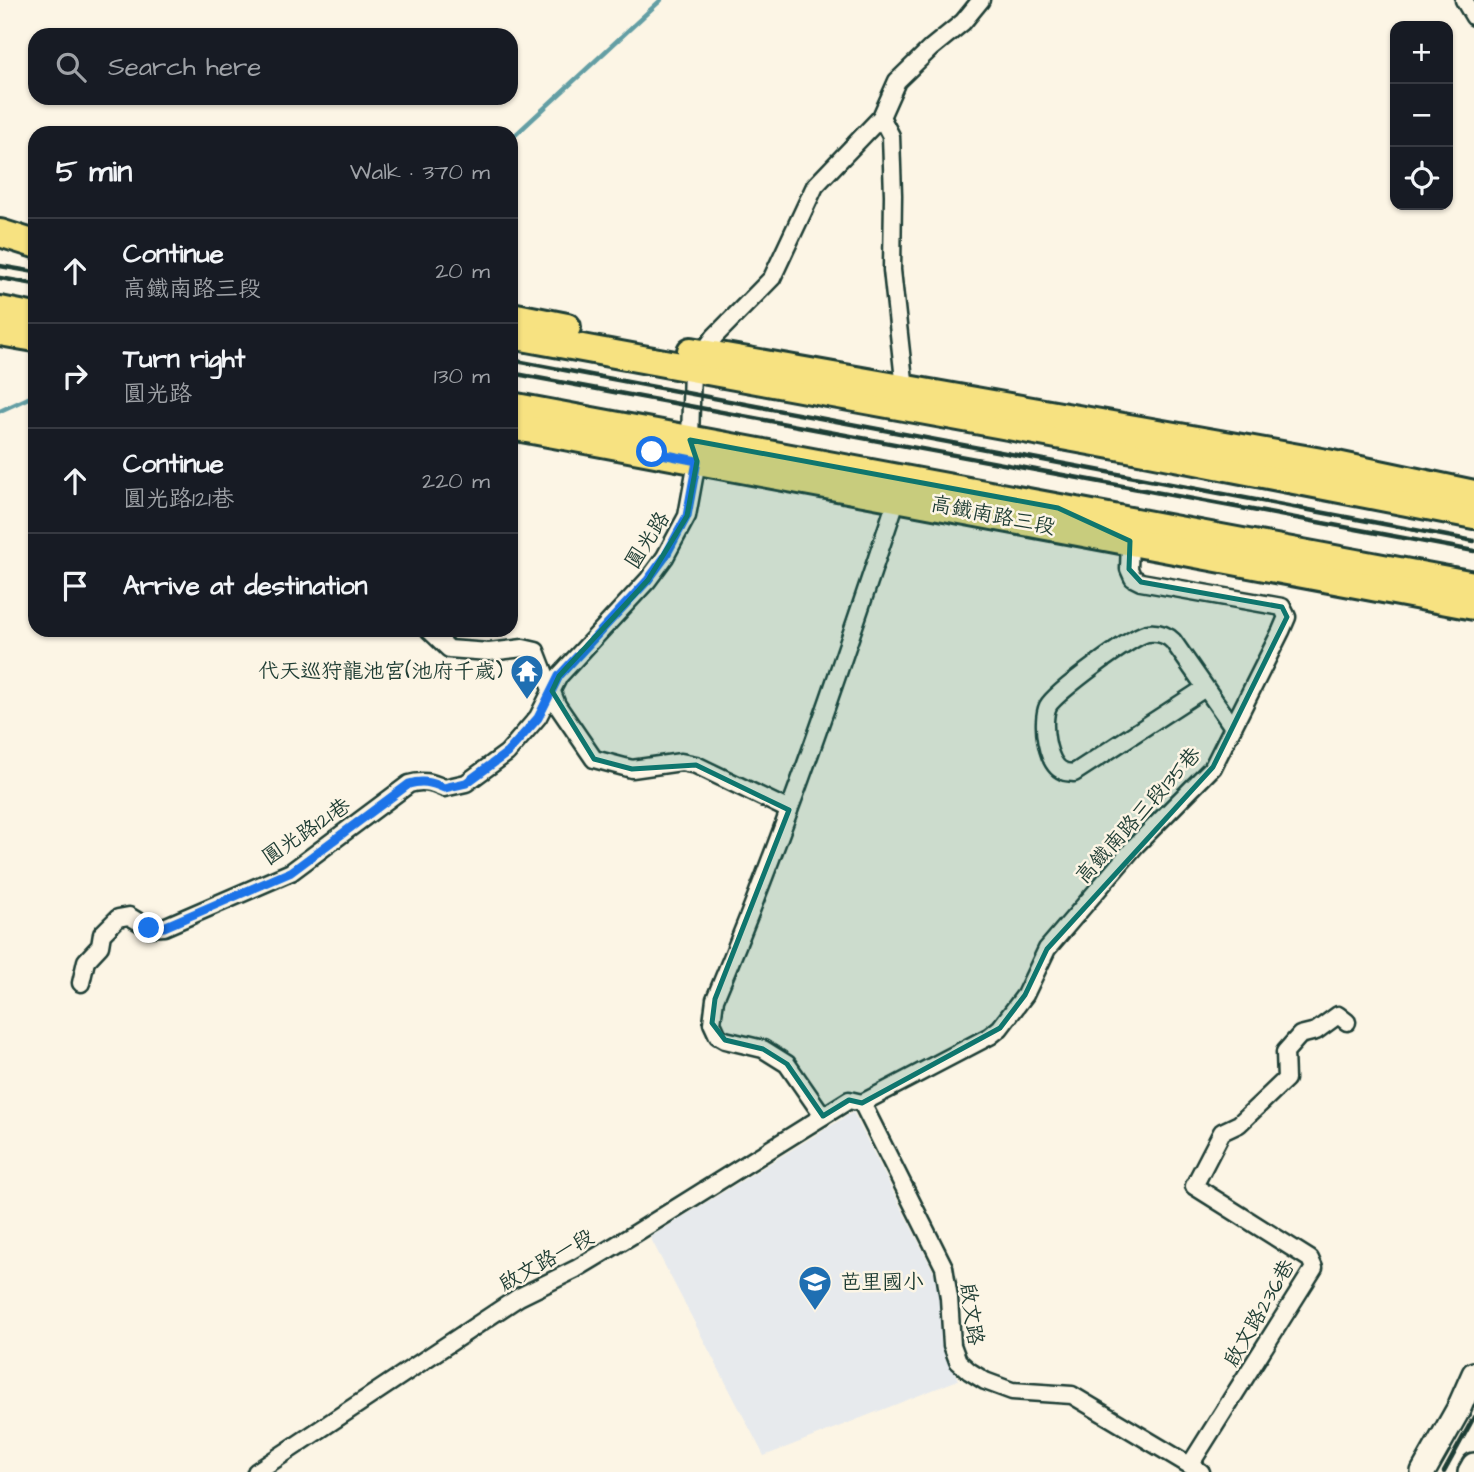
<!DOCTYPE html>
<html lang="en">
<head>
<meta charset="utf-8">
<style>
	:root { --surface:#171b24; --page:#20242c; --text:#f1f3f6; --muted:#9ea1a6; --line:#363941 }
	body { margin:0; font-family:"Architects Daughter","LXGW WenKai TC",sans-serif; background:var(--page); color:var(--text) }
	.controls { position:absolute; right:21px; top:21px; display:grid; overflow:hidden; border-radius:14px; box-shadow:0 2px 5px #0004 }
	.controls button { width:63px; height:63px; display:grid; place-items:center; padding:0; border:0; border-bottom:2px solid var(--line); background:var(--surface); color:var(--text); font:35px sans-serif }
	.stop { position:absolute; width:21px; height:21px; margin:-16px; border:5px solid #1a73e8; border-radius:50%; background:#fff }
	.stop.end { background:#1a73e8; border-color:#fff; box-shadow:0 2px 7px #0008 }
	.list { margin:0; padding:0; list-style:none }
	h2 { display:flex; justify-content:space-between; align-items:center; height:91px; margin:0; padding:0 28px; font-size:30px }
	h2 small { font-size:23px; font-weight:400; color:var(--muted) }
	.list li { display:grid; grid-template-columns:46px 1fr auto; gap:21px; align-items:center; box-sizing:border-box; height:105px; padding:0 28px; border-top:2px solid var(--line) }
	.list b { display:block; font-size:26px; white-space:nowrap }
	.list p { margin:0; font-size:23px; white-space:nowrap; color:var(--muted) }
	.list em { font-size:23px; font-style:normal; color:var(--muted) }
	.icon { flex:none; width:38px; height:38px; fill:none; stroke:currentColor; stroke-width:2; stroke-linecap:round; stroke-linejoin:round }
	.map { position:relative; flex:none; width:1474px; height:1472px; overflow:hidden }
	.search { position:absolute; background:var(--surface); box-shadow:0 2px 5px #0004; left:28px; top:28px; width:490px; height:77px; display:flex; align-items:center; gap:18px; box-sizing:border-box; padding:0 24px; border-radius:21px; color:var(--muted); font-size:26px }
	.panel { position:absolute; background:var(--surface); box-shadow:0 2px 5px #0004; left:28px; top:126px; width:490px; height:511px; border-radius:21px }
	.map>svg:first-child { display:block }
	.built { fill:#e7eaed }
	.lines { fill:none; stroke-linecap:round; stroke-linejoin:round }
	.stream { stroke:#639ea4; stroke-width:4.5 }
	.street-casing { stroke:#1f3d34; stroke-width:21 }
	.secondary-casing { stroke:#1f3d34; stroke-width:28 }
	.primary-casing { stroke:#1f3d34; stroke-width:32 }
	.street { stroke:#fcf5e5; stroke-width:16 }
	.secondary { stroke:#fcf5e5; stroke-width:23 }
	.primary { stroke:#f7e281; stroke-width:26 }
	.rail { stroke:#1f3d34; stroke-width:4.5 }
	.route { stroke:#1a73e8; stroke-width:9 }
	.marked { fill:#0f766e; fill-opacity:0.2; stroke:#0f766e; stroke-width:5; stroke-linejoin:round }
	.labels { text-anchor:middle; stroke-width:5; stroke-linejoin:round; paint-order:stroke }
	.street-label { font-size:21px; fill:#1f3d34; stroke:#fcf5e5 }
	.poi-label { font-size:21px; fill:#1f3d34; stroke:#fcf5e5; text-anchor:end }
</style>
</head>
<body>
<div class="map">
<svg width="1474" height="1472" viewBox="0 0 1474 1472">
	<rect width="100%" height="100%" fill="#fcf5e5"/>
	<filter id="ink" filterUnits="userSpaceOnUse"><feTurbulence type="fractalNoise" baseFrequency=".0143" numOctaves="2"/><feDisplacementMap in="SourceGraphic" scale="14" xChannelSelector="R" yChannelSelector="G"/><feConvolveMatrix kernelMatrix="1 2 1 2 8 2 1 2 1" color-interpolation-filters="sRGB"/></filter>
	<g filter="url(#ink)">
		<polygon class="built" points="853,1112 939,1282 943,1342 958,1380 764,1456 650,1237"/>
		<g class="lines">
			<g class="stream">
				<polyline points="511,139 661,0"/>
				<polyline points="0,411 35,395"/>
			</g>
			<defs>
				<g id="street">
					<polyline points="1464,0 1474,17"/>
					<polyline points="881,117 891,136 893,195 892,270 905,389"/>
					<polyline points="429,630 449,649 489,652 523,648 536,651 557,705 594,759 632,769 681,762 696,765 789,810"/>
					<path d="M1205,688l-131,85c-4,-1 -8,0 -11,-2 -17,-7 -22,-50 -15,-65 7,-13 86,-72 100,-73 10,-1 19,2 25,8l60,86"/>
					<path d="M81,983l5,-22 14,-15 2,-12 16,-16 11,-2 20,12 15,-1 127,-55 118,-88c13,-4 22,-2 35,4l22,-5 41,-30 31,-36 21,-41 89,-96 17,-23 22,-41 10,-55 -7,-21 2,-72 23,-32 57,-58 43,-92 66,-69 16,-36 34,-33 32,-26 18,-22"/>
					<polyline points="862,1103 990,1036 1000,1028 1025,995 1047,949 1136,845 1213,767 1281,631 1287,617 1282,607 1141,582 1133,578 1129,569 1130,541"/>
					<polyline points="862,1103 944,1267 949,1298 952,1345 958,1361 969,1371 985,1381 1012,1391 1072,1395 1201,1472"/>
					<path d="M823,1116l-36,-52 -24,-15 -38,-9 -7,-4 -6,-13 3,-24c69,-164 126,-332 182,-501"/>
					<polyline points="1190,1465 1314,1268 1310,1259 1194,1186 1222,1132 1239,1124 1286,1079 1285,1052 1300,1035 1316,1031 1338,1015 1347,1022"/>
					<polyline points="256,1472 519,1297 576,1269 636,1233 849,1100 862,1103"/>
				</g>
				<g id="secondary">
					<polyline points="1423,1472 1458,1410 1474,1374"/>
					<polyline points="1470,1472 1474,1465"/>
				</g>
				<g id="primary">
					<polyline points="0,233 35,244"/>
					<polyline points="0,310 35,317"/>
					<polyline points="511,316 567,327"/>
					<polyline points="0,332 35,338"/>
					<polyline points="511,335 1139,450 1474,515"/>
					<polyline points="691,351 1327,463 1474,494"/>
					<polyline points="511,406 1474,585"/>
					<polyline points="511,426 1474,606"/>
				</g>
			</defs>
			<use href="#street" class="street-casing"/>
			<use href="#secondary" class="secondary-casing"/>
			<use href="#primary" class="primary-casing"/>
			<use href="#street" class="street"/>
			<use href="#secondary" class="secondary"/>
			<use href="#primary" class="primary"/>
			<g class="rail">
				<polyline points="0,266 35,272"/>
				<polyline points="0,278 35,284"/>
				<polyline points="511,360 1474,541"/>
				<polyline points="511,373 1474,551"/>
				<polyline points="1444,1472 1474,1417"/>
			</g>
		</g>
	</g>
	<g class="lines" filter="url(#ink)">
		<path class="route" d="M149,928l15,-1 127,-55 118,-88c13,-4 22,-2 35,4l22,-5 41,-30 31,-35 21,-42 89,-96 17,-23 22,-41 10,-55 -45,-9"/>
	</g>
	<path class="marked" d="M690,440l368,68 72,33 -1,28 12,13 141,25 5,10 -74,150 -166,182 -22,46 -25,33 -138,75 -13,-3 -26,16 -36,-52 -24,-15 -38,-9 -13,-17 3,-24 74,-189 -93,-45 -64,4 -38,-10 -42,-68 7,-15 89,-96 39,-64 10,-55z"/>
	<defs>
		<symbol id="temple-pin" viewBox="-11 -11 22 30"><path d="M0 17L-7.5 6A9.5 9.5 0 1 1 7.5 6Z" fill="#1f6fb2" stroke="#fcf5e5"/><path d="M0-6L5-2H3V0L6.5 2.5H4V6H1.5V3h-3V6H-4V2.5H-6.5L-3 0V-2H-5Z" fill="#fff"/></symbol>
		<symbol id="school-pin" viewBox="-11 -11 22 30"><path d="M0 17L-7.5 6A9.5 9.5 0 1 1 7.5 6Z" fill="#1f6fb2" stroke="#fcf5e5"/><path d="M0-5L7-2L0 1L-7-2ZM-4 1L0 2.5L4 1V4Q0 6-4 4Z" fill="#fff"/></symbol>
	</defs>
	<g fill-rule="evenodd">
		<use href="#temple-pin" x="508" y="652" width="38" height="52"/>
		<use href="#school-pin" x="796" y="1263" width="38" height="52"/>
	</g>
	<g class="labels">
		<g class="street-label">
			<text transform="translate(993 515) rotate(11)" y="7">高鐵南路三段</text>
			<text transform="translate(647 540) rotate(-57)" y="7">圓光路</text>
			<text transform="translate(1138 815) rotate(-48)" y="7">高鐵南路三段135巷</text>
			<text transform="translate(306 831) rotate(-34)" y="7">圓光路121巷</text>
			<text transform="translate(546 1260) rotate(-29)" y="7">啟文路一段</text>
			<text transform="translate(1259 1313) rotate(-60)" y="7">啟文路236巷</text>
			<text transform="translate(972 1314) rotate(82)" y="7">啟文路</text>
		</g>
		<g class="poi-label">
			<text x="503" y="678">代天巡狩龍池宮(池府千歲)</text>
			<text x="840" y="1289" text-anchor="start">芭里國小</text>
		</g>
	</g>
</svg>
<div class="controls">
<button>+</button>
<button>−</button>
<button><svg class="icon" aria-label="locate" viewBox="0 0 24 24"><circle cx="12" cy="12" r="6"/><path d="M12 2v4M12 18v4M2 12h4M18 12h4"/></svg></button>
</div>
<div class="stop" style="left:652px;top:452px"></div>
<div class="stop end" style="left:149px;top:928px"></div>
<div class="search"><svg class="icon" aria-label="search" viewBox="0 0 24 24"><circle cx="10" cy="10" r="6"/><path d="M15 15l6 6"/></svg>Search here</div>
<section class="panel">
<h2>5 min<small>Walk · 370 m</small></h2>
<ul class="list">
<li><svg class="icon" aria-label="ahead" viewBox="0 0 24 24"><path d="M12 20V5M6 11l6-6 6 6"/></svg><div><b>Continue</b><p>高鐵南路三段</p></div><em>20 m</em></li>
<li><svg class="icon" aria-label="right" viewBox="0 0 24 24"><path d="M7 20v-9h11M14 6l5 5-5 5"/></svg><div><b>Turn right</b><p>圓光路</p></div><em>130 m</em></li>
<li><svg class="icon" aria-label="ahead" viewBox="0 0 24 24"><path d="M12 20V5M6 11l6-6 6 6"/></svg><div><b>Continue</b><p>圓光路121巷</p></div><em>220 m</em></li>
<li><svg class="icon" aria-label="arrive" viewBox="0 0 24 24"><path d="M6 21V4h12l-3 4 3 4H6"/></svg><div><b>Arrive at destination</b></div></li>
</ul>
</section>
</div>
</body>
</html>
